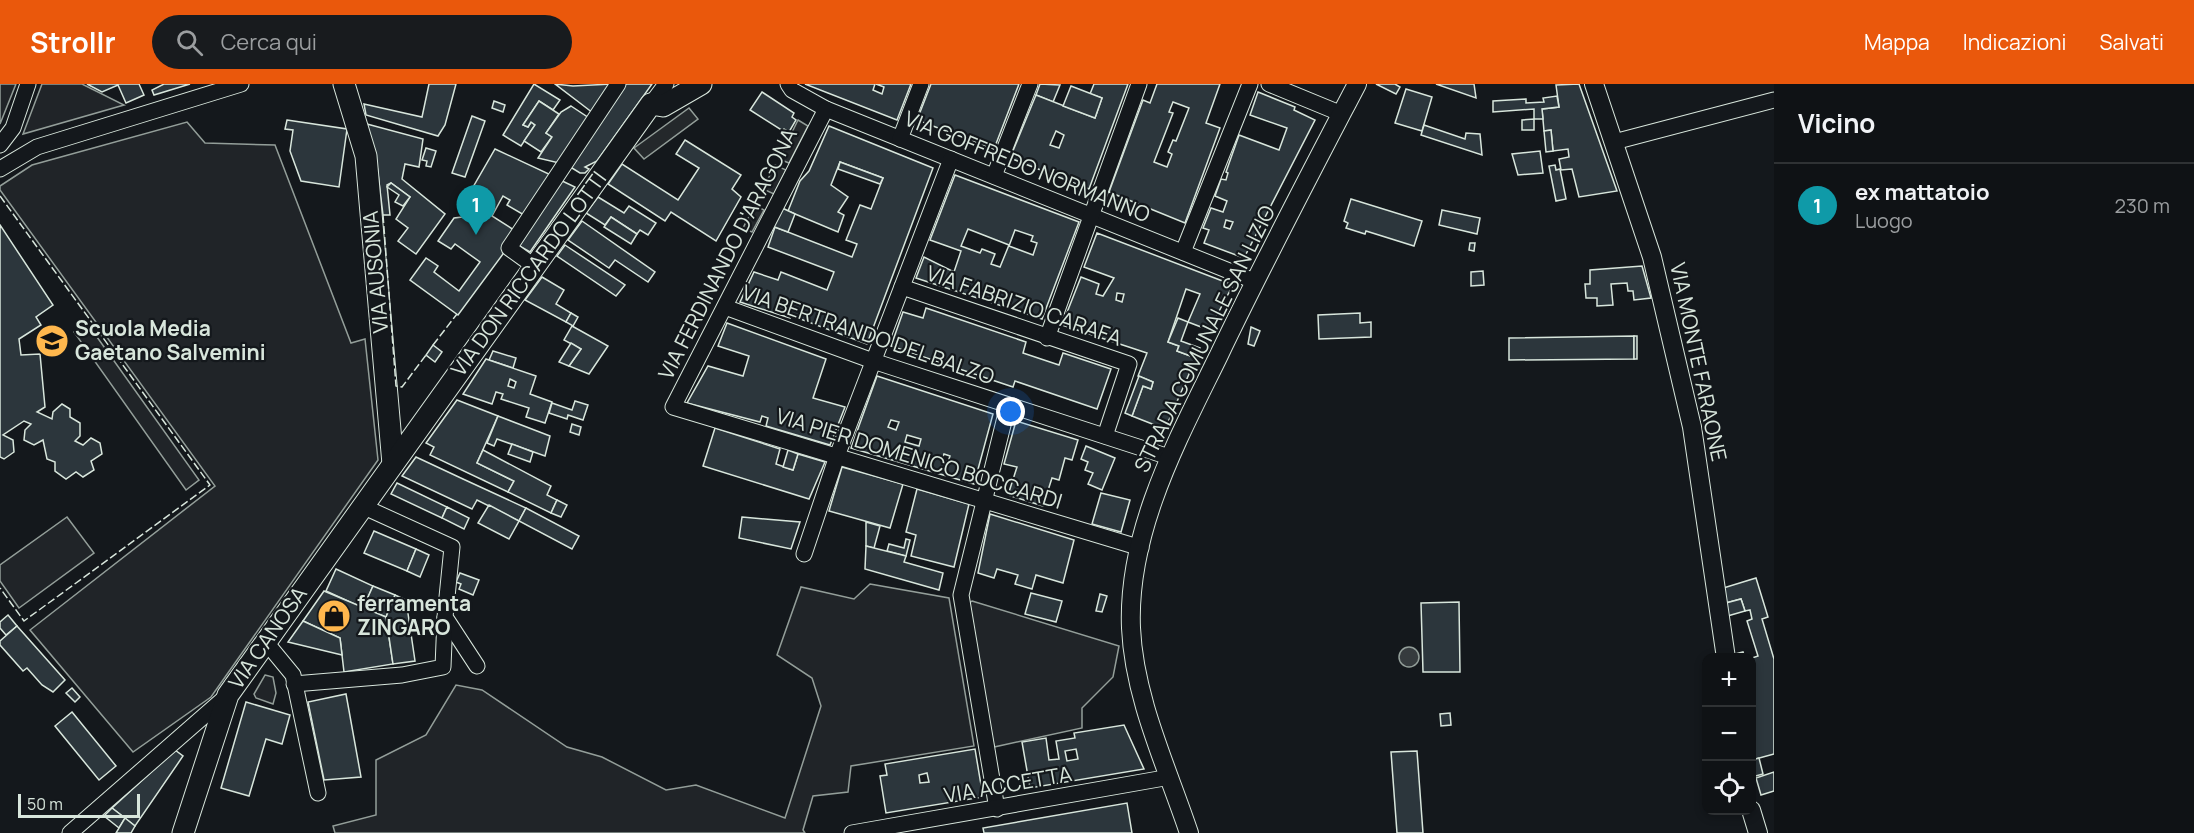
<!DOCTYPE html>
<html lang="it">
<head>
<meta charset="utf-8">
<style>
	:root { --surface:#0f1215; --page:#181b1e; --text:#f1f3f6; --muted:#9b9ea0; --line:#2f3234; --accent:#ea580c }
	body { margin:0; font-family:Manrope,sans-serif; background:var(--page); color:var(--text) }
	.controls { position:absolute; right:18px; bottom:18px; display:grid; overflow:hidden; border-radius:12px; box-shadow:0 3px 9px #0003 }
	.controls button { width:54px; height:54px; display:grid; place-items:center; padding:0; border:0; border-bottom:2px solid var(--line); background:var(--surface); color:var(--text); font:30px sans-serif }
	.scale { position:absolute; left:18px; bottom:15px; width:122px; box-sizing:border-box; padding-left:6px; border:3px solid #d8e6dc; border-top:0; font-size:16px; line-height:21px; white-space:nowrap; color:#d8e6dc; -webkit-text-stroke:4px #14181c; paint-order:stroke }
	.you { position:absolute; left:1011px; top:328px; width:21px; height:21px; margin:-15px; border:4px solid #fff; border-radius:50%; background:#1a73e8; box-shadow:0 0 0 9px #1a73e833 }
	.badge { display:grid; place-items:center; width:39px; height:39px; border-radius:50%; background:var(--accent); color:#fff; font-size:20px; font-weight:700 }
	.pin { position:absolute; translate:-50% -50px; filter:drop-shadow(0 2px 3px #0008) }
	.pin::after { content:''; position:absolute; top:32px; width:21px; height:18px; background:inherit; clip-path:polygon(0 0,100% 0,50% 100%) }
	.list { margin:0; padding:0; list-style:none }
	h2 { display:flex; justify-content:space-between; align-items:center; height:78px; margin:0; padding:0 24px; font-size:26px }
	h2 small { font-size:20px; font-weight:400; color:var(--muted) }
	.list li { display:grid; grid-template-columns:39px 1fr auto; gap:18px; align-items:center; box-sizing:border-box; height:84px; padding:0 24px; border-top:2px solid var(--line) }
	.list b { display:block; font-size:22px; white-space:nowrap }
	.list p { margin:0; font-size:20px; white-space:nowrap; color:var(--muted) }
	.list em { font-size:20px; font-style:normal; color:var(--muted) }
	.icon { flex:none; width:33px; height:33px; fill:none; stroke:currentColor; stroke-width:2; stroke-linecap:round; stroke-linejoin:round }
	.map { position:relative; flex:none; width:1774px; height:749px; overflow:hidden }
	header { display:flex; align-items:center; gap:36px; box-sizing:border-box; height:84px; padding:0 30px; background:var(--accent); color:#fff }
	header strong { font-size:28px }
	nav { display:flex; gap:33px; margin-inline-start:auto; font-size:21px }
	.search { width:420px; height:54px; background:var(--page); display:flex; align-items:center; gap:15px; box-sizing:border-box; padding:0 21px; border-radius:33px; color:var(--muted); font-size:22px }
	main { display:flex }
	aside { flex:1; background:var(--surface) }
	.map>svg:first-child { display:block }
	.green { fill:#202428; stroke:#939e99; stroke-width:1.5 }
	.parking { fill:#24282b; stroke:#939e99; stroke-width:1.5 }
	.water { fill:#363b3e; stroke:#939e99; stroke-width:1.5 }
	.building { fill:#2c363c; stroke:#d8e6dc; stroke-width:1.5; fill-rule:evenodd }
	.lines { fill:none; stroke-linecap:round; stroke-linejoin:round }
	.minor-casing { stroke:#d8e6dc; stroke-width:17 }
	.tertiary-casing { stroke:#d8e6dc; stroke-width:20 }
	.secondary-casing { stroke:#d8e6dc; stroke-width:23 }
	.minor { stroke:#14181c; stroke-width:15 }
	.tertiary { stroke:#14181c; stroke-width:18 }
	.secondary { stroke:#14181c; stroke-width:21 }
	.fence { stroke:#d8e6dc; stroke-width:1.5; stroke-dasharray:8 3; stroke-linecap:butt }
	.labels { text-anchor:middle; stroke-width:4.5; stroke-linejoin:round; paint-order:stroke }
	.street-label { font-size:21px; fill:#d8e6dc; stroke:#14181c }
	.poi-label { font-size:21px; font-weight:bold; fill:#d8e6dc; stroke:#14181c; text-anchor:start }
</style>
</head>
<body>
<header>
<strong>Strollr</strong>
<div class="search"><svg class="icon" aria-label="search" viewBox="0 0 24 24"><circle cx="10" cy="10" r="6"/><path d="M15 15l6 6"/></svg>Cerca qui</div>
<nav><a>Mappa</a><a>Indicazioni</a><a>Salvati</a></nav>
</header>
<main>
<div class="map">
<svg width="1774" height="749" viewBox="0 0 1774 749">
	<rect width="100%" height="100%" fill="#14181c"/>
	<g class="green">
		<polygon points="0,0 16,0 0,40"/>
		<polygon points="42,0 82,0 124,21 23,50"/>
		<polygon points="187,38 205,59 275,61 351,259 365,255 378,376 211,613 133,668 30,546 215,402 0,106 0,102 32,81"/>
		<polygon points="87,239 199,396 186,406 74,248"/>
		<polygon points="67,433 94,469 19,524 0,497 0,481"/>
		<polygon points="870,500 949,514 974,662 851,682 848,708 813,712 803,746 805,749 335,749 333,742 376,731 376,676 426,651 456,601 482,606 567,663 602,673 666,706 696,701 785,734 821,622 812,594 777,571 801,503 854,515"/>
		<polygon points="972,517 1119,562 1113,593 1082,624 1082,644 994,663 968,520"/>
		<polygon points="265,591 273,593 276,609 273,620 256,614 254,610"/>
	</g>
	<g class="parking">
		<polygon points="689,24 698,35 644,75 634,64"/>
		<polygon points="798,36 808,42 789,79 779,75"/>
		<polygon points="775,81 786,86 774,110 763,105"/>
		<polygon points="755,121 764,126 752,148 743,144"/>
	</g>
	<circle class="water" cx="1409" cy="573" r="10"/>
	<g class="building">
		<polygon points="87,0 139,0 144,11 126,19 118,1 102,8"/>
		<polygon points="164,0 190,0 154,11 152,6"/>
		<polygon points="429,0 456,0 445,41 438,52 366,31 364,20 422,33"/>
		<polygon points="534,0 560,16 553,26 539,17 523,41 528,43 531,38 535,41 521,62 503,51"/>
		<polygon points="555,0 573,2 612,0 593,29"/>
		<polygon points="623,0 652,0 597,77 585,83 589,85 585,89 580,89 567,81"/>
		<polygon points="805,0 875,0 873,6 882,10 884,3 876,0 911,0 897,36"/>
		<polygon points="931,0 1019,0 994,65 917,36"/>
		<polygon points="1040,0 1060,1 1053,18 1036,11"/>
		<path d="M1094,0h34l-39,105 -79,-31 26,-63 59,23 7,-20 -12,-4zM1056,47l8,4 -5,13 -9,-3z"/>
		<path d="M1157,0h63l-14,39 14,5 -35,95 -76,-31 34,-92 7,3zM1173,18l16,6 -13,33 -3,-1 -5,12 4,2 -5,13 -13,-5 19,-49 -4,-1z"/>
		<polygon points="1376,0 1395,0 1400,3 1396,10"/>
		<polygon points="1436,0 1474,0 1476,14"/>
		<polygon points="1579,0 1617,107 1579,113 1572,85 1561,86 1559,75 1569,73 1568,65 1553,67 1551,46 1544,47 1542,25 1559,23 1556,1"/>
		<polygon points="1071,2 1102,14 1095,34 1063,22"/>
		<polygon points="1406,5 1432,13 1422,47 1395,39"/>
		<polygon points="762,8 794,29 792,33 796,36 789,48 784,45 783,47 750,26"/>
		<path d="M1258,8l37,15 -1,3 21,10 -71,138 -40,-15 5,-13 -6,-2 8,-20 12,4 4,-11 -12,-5 6,-17 5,1 2,-7 -2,-1 13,-37 40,15 8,-22 -37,-13zM1226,136l7,2 -3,7 -6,-2z"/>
		<polygon points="1557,12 1559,23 1542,25 1543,35 1534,35 1534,25 1493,28 1493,17 1526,15 1526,19 1544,18 1543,14"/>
		<polygon points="494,17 505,21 503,28 492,24"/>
		<polygon points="539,17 559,30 546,49 552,53 541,68 524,57 535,41 531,38 528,43 523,41"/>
		<polygon points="571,22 589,34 559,79 538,74 552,53 546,49 561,28"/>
		<polygon points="472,32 485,37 465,93 452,89"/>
		<polygon points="1534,35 1534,46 1522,46 1522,36"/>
		<polygon points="287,36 347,45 339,103 301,97 290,67 293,46 285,45"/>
		<polygon points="367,40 423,55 419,83 405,80 402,95 445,130 416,170 398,157 408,144 396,135 410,113 391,99 387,101 390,131 383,131 376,73"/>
		<polygon points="1424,41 1465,55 1466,49 1480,50 1482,71 1421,51"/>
		<polygon points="829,42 933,84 867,260 790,231 790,234 740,218 754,188 778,196 781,188 827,206 834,188 768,163 775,143 852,173 857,160 846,156 860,121 871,125 883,94 840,78 831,101 848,113 838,128 844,131 838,148 788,127 800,97 809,87"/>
		<polygon points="1551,46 1553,67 1546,68 1544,47"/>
		<polygon points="685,56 741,91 732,105 741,113 716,157 671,128 665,137 608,100 622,80 678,116 699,84 676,70"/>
		<polygon points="426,64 436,67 431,83 426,82 427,77 422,76"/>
		<polygon points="495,65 551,91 524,131 507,121 510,116 503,112 492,132 514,146 506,158 503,170 458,231 410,196 426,174 438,182 434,188 459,207 480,178 455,160 451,165 438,157 454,134 462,133 469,120 465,117"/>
		<polygon points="1540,67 1543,89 1518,91 1512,70"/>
		<polygon points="840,78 883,94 880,100 838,85"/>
		<polygon points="1555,81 1556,86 1560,85 1566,115 1556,117 1549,82"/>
		<path d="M955,91l124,47 -37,97 -126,-41 8,-21 30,15 7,-21 -31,-11zM968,145l41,16 -9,22 -9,-3 4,-10 -13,-5 -2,4 -19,-7zM1015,146l18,6 -2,5 6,2 -4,12 -24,-9z"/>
		<polygon points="558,95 575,103 530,168 516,160"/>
		<polygon points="391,99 410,113 403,122 395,118 399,111 387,103"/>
		<polygon points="598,113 624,129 629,122 656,139 648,151 640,146 637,150 611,133 605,141 586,129"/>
		<polygon points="1351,115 1422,137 1414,162 1366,147 1365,150 1346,144 1348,139 1344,137"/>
		<polygon points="780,123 795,130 788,148 772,142"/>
		<polygon points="1442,126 1480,134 1477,150 1439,141"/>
		<polygon points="611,133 637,150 631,160 604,143"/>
		<polygon points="582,137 655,188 648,198 615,176 609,184 568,156"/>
		<polygon points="0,141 53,221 36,233 41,241 19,255 21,271 40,270 45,323 37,328 52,335 53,328 62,320 70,325 70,333 80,339 80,352 75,357 83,361 91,354 100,359 102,370 91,377 94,386 83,393 76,388 66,395 55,387 55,378 47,375 43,356 34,361 24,356 25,346 31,340 24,337 3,351 13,356 14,368 4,375 0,373"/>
		<path d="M1097,149l136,52 -24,45 -21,-8 12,-28 -14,-5 -18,53 11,4 -2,5 19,7 -31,71 -33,-13 11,-30 8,3 2,-7 -15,-6 9,-23 -85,-28 19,-48 18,7 -3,10 7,2 11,-18 -30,-11zM1117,209l7,1 -2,8 -6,-2z"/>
		<polygon points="1470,159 1475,159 1474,167 1469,166"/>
		<polygon points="565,161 625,201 616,212 557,172"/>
		<polygon points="1642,182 1651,214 1634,216 1633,207 1628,207 1627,199 1611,200 1613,221 1597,222 1597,214 1586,214 1585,200 1590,200 1590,186"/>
		<polygon points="1483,187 1484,201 1471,202 1471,188"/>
		<polygon points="542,193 564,206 556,220 571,229 566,238 525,216"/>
		<polygon points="926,224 1026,258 1023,269 1059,281 1063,269 1111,285 1097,325 1015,297 1013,303 891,262 903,228 923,234"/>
		<polygon points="571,229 578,233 573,242 566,238"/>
		<polygon points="1360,229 1360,239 1371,238 1371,253 1319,255 1318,231"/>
		<polygon points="1178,234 1188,238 1181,257 1200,264 1196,274 1177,267 1179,262 1168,258"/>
		<polygon points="727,239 826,275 813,314 845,323 830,361 766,342 768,334 762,332 760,338 687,319 708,282 743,292 749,272 718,262"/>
		<polygon points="572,242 608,262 589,290 569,282 581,265 564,256"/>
		<polygon points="1251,243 1260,247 1254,262 1248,260"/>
		<polygon points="1634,252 1634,275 1509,276 1509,254"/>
		<rect x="1634" y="252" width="3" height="23"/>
		<polygon points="571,259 581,265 569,282 559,278"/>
		<polygon points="433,261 442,268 435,278 426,271"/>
		<polygon points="493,267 516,274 513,284 489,276"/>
		<path d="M486,275l50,17 -6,18 22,8 -7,21 -19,-6 3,-9 -28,-9 2,-5 -7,-2 -4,12 -29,-10zM510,295l6,3 -2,6 -6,-2z"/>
		<path d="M877,292l116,38 -19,70 -123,-36zM891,336l8,2 -3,8 -8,-3zM907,351l14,4 -2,7 -14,-4zM944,370l6,2 -2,6 -6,-2z"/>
		<polygon points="1139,292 1153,298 1151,305 1143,302 1132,332 1125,329"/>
		<polygon points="457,316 498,332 477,379 514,397 508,408 430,371 434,363 426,359"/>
		<polygon points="575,317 588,321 583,336 568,331 567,335 549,329 552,319 572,326"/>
		<polygon points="498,332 550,352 545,372 497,355 494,362 487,359"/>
		<polygon points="1016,337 1078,356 1072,376 1065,374 1059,396 1052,394 1043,422 1008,411 1017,383 1004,380"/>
		<polygon points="572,340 581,343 579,351 570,348"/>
		<polygon points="715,344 780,365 776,380 793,386 798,370 825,378 809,415 703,382"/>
		<polygon points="512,360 533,368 530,378 508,370"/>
		<polygon points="1086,362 1115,374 1102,406 1088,400 1093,389 1085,386 1088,378 1081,375"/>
		<polygon points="483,366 551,402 547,411 557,416 551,429 508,408 514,397 477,379"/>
		<polygon points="788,366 798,370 793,386 783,383"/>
		<polygon points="416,373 463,395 526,424 519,437 477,416 472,425 402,392"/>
		<polygon points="842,383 903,400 890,444 829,427"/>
		<polygon points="397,399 447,423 442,434 391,410"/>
		<polygon points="917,405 969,420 954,483 911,472 916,451 906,448"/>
		<polygon points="1101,409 1130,416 1121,448 1092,440"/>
		<polygon points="557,416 567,421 561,433 551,429"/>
		<polygon points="489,421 519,437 509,455 478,439"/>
		<polygon points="447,423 469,434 464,445 442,434"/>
		<polygon points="526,424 579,452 572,465 519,437"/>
		<polygon points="990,430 1074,456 1063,499 1036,491 1032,505 1015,500 1018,491 997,485 994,494 978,489"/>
		<polygon points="742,433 800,438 791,465 739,454"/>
		<polygon points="866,438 880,442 874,464 866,462"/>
		<polygon points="374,447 416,465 407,487 364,469"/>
		<polygon points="906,455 910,456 906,472 887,467 889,460 904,464"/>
		<polygon points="866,462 906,472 904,478 943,489 939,506 865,485"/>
		<polygon points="416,465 429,471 420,493 407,487"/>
		<polygon points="336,485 373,502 363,524 326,507"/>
		<polygon points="460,489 479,496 473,511 459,505 461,500 456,498"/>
		<polygon points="1756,494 1768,533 1762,535 1774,575 1774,670 1752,676 1752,574 1758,572 1747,537 1752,535 1750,526 1745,527 1741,515 1722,520 1720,505"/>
		<polygon points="373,502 395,511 386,533 363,524"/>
		<polygon points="324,507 386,533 393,580 344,588 340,554 303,537"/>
		<polygon points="1031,509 1062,517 1056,538 1025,530"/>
		<polygon points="1100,510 1107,512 1102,528 1096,527"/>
		<polygon points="395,511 406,516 415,577 393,580 386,533"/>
		<polygon points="1741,515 1745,527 1724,533 1722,520"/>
		<polygon points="1459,518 1460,588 1423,588 1421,519"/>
		<polygon points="8,531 17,542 6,551 0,544 0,538"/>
		<polygon points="303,537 340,554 342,571 288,558"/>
		<polygon points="17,542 65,596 53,608 42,601 27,584 23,587 0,561 0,557"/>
		<polygon points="1743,568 1745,574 1731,574 1731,571"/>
		<polygon points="72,604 80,613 75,618 66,609"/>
		<polygon points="346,610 361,693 324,696 308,618"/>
		<polygon points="246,618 290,631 282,660 266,655 249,712 221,704"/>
		<polygon points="72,628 116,682 99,696 55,642"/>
		<polygon points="1450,629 1451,641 1441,642 1440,630"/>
		<path d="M1124,641l20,44 -114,19 -8,-46 24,-4 3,22 10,-1 -3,-18 19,-3 -1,-5zM1076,665l2,10 -11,2 -2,-10z"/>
		<path d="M975,665l8,48 -97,16 -6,-37 7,-1 -2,-11zM927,689l2,9 -9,1 -1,-8z"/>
		<polygon points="175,666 183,672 135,742 112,724"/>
		<polygon points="1417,667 1423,749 1397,749 1391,668"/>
		<polygon points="1759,674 1763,690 1752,693 1752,676"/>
		<polygon points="1774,688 1774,707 1761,711 1756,694"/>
		<polygon points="1127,719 1132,749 984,749 983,744"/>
		<polygon points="112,724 125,734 119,744 104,732"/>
		<polygon points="125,734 135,742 131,749 116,749"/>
	</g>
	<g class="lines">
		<defs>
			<g id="minor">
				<polyline points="788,0 792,6 826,25 1254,197"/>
				<polyline points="1269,0 1342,30"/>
				<polyline points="651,20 666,0"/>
				<polyline points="826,25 673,323 1141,464"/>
				<polyline points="900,55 921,0"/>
				<polyline points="1614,58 1774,16"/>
				<polyline points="0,61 13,44 28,0"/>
				<polyline points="0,85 37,63 241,0"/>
				<polyline points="994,92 1030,0"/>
				<polyline points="1183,168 1250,0"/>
				<polyline points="534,182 509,164 618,0"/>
				<polyline points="902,203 1129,280 1105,352"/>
				<polyline points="725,223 873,277 1169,373"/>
				<polyline points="1047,254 1139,0"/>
				<polyline points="362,422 452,463 445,533 477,582"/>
				<polyline points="804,470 837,372 951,75"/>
				<polyline points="265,557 293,591 318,709"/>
				<polyline points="294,600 402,591 443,583 445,533"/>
				<polyline points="997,725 961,511 1008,321"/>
				<polyline points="70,749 228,611"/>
				<polyline points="852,749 1170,693"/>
			</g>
			<g id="tertiary">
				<polyline points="1594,0 1652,173 1692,343 1726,574"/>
				<polyline points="1751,726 1758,749"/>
				<path d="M1189,749c-22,-66 -55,-135 -58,-205 -4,-97 47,-189 88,-273 44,-92 91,-181 138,-271"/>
			</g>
			<g id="secondary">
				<polyline points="344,0 366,72 393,380"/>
				<polyline points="183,749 228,611 651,20 663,22 701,0"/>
			</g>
		</defs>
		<use href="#minor" class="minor-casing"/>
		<use href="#tertiary" class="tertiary-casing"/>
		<use href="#secondary" class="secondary-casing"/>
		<use href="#minor" class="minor"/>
		<use href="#tertiary" class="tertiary"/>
		<use href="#secondary" class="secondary"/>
		<g class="fence">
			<polyline points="0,112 210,401 24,537 0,504"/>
			<polyline points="383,131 396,302 402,303 426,271"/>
			<polyline points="433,261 457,230"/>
		</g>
	</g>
	<defs>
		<symbol id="school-disc" viewBox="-11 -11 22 22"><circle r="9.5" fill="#ffb74d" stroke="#14181c"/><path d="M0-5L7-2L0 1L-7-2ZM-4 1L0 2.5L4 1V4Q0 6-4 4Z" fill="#111"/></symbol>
		<symbol id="shop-disc" viewBox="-11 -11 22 22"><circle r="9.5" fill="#ffb74d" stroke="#14181c"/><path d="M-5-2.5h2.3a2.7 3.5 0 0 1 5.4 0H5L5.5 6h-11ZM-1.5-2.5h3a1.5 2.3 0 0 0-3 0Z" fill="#111"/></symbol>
	</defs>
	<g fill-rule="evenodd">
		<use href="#school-disc" x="33" y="238" width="38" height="38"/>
		<use href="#shop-disc" x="315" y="513" width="38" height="38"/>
	</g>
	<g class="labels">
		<g class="street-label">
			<text transform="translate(1027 83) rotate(22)" y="7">VIA GOFFREDO NORMANNO</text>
			<text transform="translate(728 170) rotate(-63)" y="7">VIA FERDINANDO D'ARAGONA</text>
			<text transform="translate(376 188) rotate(-95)" y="7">VIA AUSONIA</text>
			<text transform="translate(529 190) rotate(-54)" y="7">VIA DON RICCARDO LOTTI</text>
			<text transform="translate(1024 222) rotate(19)" y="7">VIA FABRIZIO CARAFA</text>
			<text transform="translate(868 251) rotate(19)" y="7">VIA BERTRANDO DEL BALZO</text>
			<text transform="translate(1205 255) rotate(-64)" y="7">STRADA COMUNALE SAN LIZIO</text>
			<text transform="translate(1698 278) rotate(78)" y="7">VIA MONTE FARAONE</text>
			<text transform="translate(919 375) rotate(17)" y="7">VIA PIER DOMENICO BOCCARDI</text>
			<text transform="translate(268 554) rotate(-55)" y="7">VIA CANOSA</text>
			<text transform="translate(1008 701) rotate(-10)" y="7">VIA ACCETTA</text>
		</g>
		<g class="poi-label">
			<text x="75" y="252">Scuola Media<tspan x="75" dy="24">Gaetano Salvemini</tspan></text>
			<text x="357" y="527">ferramenta<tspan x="357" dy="24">ZINGARO</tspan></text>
		</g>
	</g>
</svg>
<div class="controls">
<button>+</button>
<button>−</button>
<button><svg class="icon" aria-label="locate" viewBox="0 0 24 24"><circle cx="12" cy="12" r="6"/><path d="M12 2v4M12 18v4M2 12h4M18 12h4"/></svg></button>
</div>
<div class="scale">50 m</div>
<div class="you"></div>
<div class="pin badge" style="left:476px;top:151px;background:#0f9aa8">1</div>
</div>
<aside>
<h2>Vicino<small></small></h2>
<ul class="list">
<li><span class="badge" style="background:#0f9aa8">1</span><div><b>ex mattatoio</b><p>Luogo</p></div><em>230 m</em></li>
</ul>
</aside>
</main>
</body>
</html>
